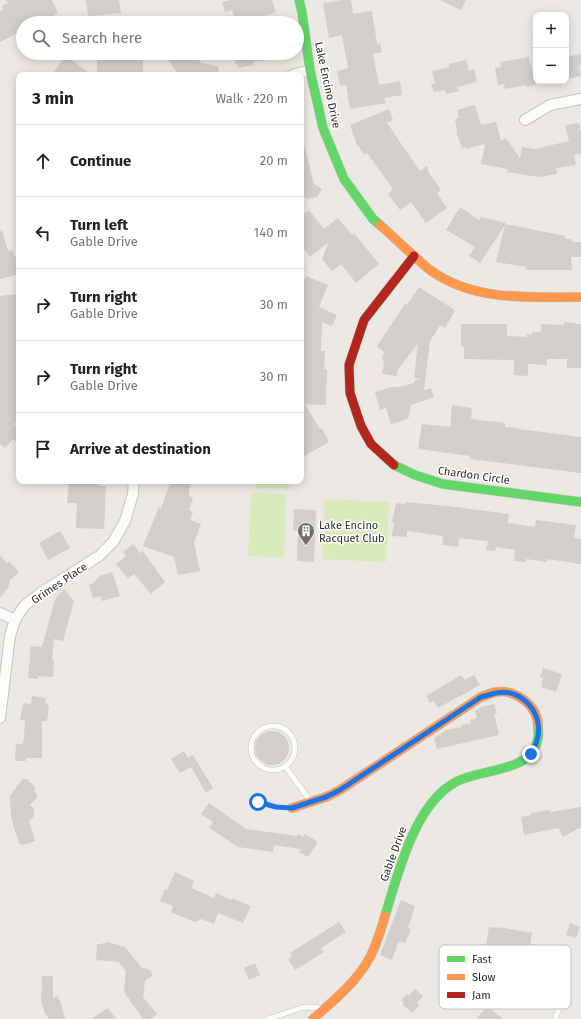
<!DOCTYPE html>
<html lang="en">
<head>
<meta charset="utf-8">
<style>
	:root { --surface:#fff; --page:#f6f6f6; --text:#202124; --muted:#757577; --line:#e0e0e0 }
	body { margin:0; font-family:"Fira Sans",sans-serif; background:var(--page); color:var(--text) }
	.controls { position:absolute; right:12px; top:12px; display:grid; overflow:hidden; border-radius:8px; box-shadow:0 2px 10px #0003 }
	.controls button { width:36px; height:36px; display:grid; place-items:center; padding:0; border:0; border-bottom:1px solid var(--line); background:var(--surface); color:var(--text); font:20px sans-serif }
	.stop { position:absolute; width:12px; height:12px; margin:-9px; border:3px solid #1a73e8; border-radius:50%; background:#fff }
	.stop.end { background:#1a73e8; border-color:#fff; box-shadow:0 1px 4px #0008 }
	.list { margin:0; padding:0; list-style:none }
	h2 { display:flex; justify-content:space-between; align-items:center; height:52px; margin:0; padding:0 16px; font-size:17px }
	h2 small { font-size:13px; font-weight:400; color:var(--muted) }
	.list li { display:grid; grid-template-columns:26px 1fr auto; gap:12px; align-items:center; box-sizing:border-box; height:72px; padding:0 16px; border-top:1px solid var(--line) }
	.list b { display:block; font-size:15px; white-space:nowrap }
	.list p { margin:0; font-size:13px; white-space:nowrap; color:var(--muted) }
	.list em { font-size:13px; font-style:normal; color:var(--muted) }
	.icon { flex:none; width:22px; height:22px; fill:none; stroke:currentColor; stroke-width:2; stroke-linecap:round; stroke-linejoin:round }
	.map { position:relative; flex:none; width:581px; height:1019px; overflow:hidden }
	.search { position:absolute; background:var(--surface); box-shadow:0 2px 10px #0003; left:16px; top:16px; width:288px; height:44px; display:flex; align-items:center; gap:10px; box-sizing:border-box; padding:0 14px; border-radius:22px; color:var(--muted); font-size:15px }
	.panel { position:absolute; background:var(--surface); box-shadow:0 2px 10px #0003; left:16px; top:72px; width:288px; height:412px; border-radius:8px }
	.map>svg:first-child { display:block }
	.pitch { fill:#d9eabb }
	.building { fill:#d1cecb }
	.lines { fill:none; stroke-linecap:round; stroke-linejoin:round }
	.lane-casing { stroke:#c5c4c5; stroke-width:6 }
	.street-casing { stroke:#c5c4c5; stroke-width:12 }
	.fast-casing { stroke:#c5c4c5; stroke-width:10 }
	.slow-casing { stroke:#c5c4c5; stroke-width:10 }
	.jam-casing { stroke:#c5c4c5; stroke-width:10 }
	.path { stroke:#c9c9c8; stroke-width:2; stroke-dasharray:3 2; stroke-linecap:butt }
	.lane { stroke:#fcfcfb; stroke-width:5 }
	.street { stroke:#fcfcfb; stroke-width:10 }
	.fast { stroke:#63d668; stroke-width:9 }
	.slow { stroke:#ff974d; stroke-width:9 }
	.jam { stroke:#b3261e; stroke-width:9 }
	.route { stroke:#1a73e8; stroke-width:5 }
	.labels { text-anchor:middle; stroke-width:3; stroke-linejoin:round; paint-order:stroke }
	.street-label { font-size:11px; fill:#2e2e2e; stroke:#fff }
	.poi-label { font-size:11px; fill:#2e2e2e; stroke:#fff; text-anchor:start }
	.key { fill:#fff; stroke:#c0c0c0; stroke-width:1 }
	.key-label { font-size:11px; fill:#2e2e2e }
</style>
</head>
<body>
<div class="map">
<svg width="581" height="1019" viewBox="0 0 581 1019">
	<rect width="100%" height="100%" fill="#ece8e4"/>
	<g class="pitch">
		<polygon points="255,481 289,481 289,489 255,488"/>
		<polygon points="251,493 286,494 284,558 248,556"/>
		<polygon points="325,499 389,502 386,562 322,559"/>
	</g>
	<g class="building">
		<polygon points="6,0 52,0 58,13 53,15 56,23 23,23 23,30 0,42 0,11 4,9 2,6 8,3"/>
		<polygon points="86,0 119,0 121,13 88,16"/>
		<polygon points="231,0 272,0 276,12 241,23 236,23 232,10 225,12 222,2"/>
		<polygon points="343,0 351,0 353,14 372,11 377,44 380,43 382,52 373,54 379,85 400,81 402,95 384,98 386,103 350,109 346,85 340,86 337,71 348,68 342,35 329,38 323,3"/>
		<polygon points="440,0 466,0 461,10"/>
		<polygon points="97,53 114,53 114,55 143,55 143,75 97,75"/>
		<polygon points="172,53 194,53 201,63 218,66 219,75 179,75 166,57"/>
		<polygon points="233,53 280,53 281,58 253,62 254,65 238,68 237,63 235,64"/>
		<polygon points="581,54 581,64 579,65 581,76 566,79 566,57"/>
		<polygon points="65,56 66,56 92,75 52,75"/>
		<polygon points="529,57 536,85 526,87 526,85 505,89 504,84 498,85 495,68 501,67 500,62"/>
		<polygon points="466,60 469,71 474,69 477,82 457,87 459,91 446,94 445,90 434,92 431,84 435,83 432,71 450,67 449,64"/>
		<polygon points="475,105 481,125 496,122 501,141 506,138 520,158 522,147 535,149 569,141 565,125 579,123 581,132 581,154 574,155 576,165 556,168 557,174 539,177 507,172 508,169 481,164 485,144 465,149 465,147 462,148 456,132 457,132 455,119 459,118 457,110"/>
		<polygon points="389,109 393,120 387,123 420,171 427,166 429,173 441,190 437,193 447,208 426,223 411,202 400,210 388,194 393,189 367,153 365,155 357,145 350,125"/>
		<polygon points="301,144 304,144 314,184 322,189 317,197 308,199 301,195"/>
		<polygon points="460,207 479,220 481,217 506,223 505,224 565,236 565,239 571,239 572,242 581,242 581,257 571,257 572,270 526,270 526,267 496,262 505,225 480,263 469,256 475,247 446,230"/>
		<polygon points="309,210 324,229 338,218 352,235 354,233 379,264 356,283 341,264 332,271 322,259 329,242 310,257 301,245 301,216"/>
		<polygon points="0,231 2,231 8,251 13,250 14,257 19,255 19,274 0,279"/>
		<polygon points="306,276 328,285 319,307 337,315 332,326 322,322 321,351 325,351 324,369 327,369 326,405 305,404 320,429 322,428 329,442 301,458 301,286"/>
		<polygon points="419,287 455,310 445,328 440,325 430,341 424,390 431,388 434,397 411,405 409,417 405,420 391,424 386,408 380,410 375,392 396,386 395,388 414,383 414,381 421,379 414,378 418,344 398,369 397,376 382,374 384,362 382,358 384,352 377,346 405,304 407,305"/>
		<polygon points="19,294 19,419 14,424 19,429 19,444 13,439 5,448 0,444 0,296"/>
		<polygon points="564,322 581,324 581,368 567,368 567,359 547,359 547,365 528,364 528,376 514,375 514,360 464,359 464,346 461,346 461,324 507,324 507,336 527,337 527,334 532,335 532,332 541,332 541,324 564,325"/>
		<polygon points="452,405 472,408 471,419 505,423 505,427 519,428 519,429 581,437 581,473 470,459 470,456 418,449 422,424 450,427"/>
		<polygon points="69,481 100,481 99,486 106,486 104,529 76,528 77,503 67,503"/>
		<polygon points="171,481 190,481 189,496 193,498 189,510 193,512 190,520 201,524 194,543 200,571 178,575 174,557 143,546 159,507 161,508"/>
		<polygon points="405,502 448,506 509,514 508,523 535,527 536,520 576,525 574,538 581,539 581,564 547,559 547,562 526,559 526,562 514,561 515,550 496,547 495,551 486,550 488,541 459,538 458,547 442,545 443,536 407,531 407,537 392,536 394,522 392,522 396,503 405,504"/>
		<polygon points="294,509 316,510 314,562 297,561 298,531 293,531"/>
		<polygon points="60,531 70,548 48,560 39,543"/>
		<polygon points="133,544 141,554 142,550 165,582 151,594 134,574 128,578 116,564 126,556 123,552"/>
		<polygon points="0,555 7,563 9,561 19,572 10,580 8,588 0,598"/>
		<polygon points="112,572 120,596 102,601 100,596 93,598 89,585 94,583 100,576"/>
		<polygon points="64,589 74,601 63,641 54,639 52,659 54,659 53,677 38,676 38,679 28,678 31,646 42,647 55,599"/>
		<polygon points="543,668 562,674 556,692 541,687 543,678 540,677"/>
		<polygon points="461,675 465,680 474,675 480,685 438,708 434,701 430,703 426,696"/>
		<polygon points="32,696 46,698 45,703 48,704 48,707 49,707 47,721 42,721 42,758 26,758 26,761 15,761 16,744 23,744 24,736 25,720 20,720 23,703 31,704"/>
		<polygon points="494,704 497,714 494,714 499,735 437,749 434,738 446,730 462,727 461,725 471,723 470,720 477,718 475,711 481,707"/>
		<circle cx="272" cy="748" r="17"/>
		<polygon points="184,751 188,758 193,755 213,788 206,793 191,767 180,773 171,759"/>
		<polygon points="23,779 27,779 34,786 33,787 36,789 34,791 38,796 30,805 34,809 34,816 29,821 35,841 27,844 20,845 13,825 12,819 11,819 10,796 20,782"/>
		<polygon points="209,803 246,829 297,836 298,834 303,837 305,834 318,842 308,857 299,852 301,849 274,845 273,852 238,847 209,828 213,822 201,814"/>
		<polygon points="581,807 581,827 563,837 558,828 524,835 521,817 531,815 531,813 550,810 550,812"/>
		<polygon points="175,872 194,881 191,888 214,898 216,893 231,900 232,898 251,906 243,923 218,913 214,924 202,919 195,922 171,912 173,906 160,901 165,889 167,890"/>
		<polygon points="401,900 415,906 408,928 411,929 405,943 399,941 392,960 380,955"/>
		<polygon points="339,922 346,932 321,948 324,952 295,970 288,959 292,956 290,953"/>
		<polygon points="570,923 580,927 576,938 566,935"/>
		<polygon points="489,927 499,928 499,927 532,933 529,952 486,945"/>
		<polygon points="107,942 125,947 142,968 149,969 153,975 145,981 143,997 157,1014 151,1019 143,1019 124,992 126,971 119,962 96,960 97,944 101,944"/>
		<polygon points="255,963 260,975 249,980 244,968"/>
		<polygon points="42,976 53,976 53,998 58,996 59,1000 60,1000 65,1019 48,1019 46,1014 45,1014 41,1000"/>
		<polygon points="415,989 423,996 417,1003 419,1006 412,1013 402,1004 404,1003 401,1000 407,994 409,996"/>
		<polygon points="487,1006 503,1019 477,1019"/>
		<polygon points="108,1008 116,1019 91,1019"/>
	</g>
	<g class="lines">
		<defs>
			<g id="lane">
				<circle cx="273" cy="748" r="22"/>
				<polyline points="285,766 301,788 310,801"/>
				<polyline points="268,1019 304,1007 321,1008"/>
				<polyline points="555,1019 564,996"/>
			</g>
			<g id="street">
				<polyline points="292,75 310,70"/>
				<polyline points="525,120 550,105 581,99"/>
				<polyline points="0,613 15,620"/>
				<polyline points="0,718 10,636 15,620 24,606 42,592 99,556 113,542 125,521 133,494 134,481"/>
			</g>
			<g id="fast">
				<polyline points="299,0 302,12 310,70 323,128 344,179 373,219 380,225"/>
				<polyline points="394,465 415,475 443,484 581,502"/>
				<path d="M385,916c13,-42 29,-110 69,-133 24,-15 79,-9 84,-45 1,-4 0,-8 0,-12"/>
			</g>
			<g id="slow">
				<path d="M380,225c17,15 33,31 50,45 44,32 100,27 151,27"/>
				<path d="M292,808l34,-11 14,-7 141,-93c5,-2 10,-4 15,-5 20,-3 42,14 42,34"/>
				<path d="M313,1019c21,-19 44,-37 57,-62 7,-13 11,-28 15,-41"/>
			</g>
			<polyline id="jam" points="394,465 371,444 361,426 350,393 349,365 364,320 414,256"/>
		</defs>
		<use href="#lane" class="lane-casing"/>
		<use href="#street" class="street-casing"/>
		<use href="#fast" class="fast-casing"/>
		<use href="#slow" class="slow-casing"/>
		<use href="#jam" class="jam-casing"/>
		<polyline class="path" points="254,799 267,805 281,808"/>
		<use href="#lane" class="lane"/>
		<use href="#street" class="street"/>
		<use href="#fast" class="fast"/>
		<use href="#slow" class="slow"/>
		<use href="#jam" class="jam"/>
	</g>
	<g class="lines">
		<path class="route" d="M258,802l18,5 16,1 34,-11 14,-7 141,-93c5,-1 10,-3 15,-4 26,-6 49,22 41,47 -1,5 -4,10 -6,14"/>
	</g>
	<defs>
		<symbol id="building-pin" viewBox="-11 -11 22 30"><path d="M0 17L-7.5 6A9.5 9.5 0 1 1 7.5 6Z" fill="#706f6e" stroke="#fff"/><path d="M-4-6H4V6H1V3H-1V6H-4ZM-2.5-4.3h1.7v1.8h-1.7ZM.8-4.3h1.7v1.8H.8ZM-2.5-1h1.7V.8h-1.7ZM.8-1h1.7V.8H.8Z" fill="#fff"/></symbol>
	</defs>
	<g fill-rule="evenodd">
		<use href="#building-pin" x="296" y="521" width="20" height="27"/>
	</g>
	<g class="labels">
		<g class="street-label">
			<text transform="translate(328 85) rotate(78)" y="4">Lake Encino Drive</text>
			<text transform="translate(474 475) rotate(8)" y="4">Chardon Circle</text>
			<text transform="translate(59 583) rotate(-34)" y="4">Grimes Place</text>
			<text transform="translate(393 854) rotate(-70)" y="4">Gable Drive</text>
		</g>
		<g class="poi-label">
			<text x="319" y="529">Lake Encino<tspan x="319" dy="13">Racquet Club</tspan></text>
		</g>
	</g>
	<rect x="439" y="945" width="132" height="64" rx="6" class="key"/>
	<rect x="447" y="956" width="18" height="6" fill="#63d668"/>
	<rect x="447" y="974" width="18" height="6" fill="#ff974d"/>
	<rect x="447" y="992" width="18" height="6" fill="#b3261e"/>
	<g class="key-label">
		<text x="472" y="963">Fast</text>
		<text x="472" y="981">Slow</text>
		<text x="472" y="999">Jam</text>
	</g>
</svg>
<div class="controls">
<button>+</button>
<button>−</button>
</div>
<div class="stop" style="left:258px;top:802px"></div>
<div class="stop end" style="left:531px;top:754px"></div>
<div class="search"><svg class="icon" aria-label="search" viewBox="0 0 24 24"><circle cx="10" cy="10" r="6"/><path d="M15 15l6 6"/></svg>Search here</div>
<section class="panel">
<h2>3 min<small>Walk · 220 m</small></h2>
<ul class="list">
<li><svg class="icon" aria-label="ahead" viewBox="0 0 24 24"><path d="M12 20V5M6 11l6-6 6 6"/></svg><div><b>Continue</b></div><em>20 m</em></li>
<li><svg class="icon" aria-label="left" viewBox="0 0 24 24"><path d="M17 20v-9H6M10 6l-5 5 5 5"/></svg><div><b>Turn left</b><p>Gable Drive</p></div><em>140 m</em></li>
<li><svg class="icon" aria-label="right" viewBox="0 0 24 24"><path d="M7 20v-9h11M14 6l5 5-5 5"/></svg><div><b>Turn right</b><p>Gable Drive</p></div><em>30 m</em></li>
<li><svg class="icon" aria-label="right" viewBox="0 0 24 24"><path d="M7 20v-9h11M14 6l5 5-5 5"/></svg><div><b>Turn right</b><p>Gable Drive</p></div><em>30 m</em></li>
<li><svg class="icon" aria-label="arrive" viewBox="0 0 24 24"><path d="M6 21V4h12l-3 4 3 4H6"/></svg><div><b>Arrive at destination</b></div></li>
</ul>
</section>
</div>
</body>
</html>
